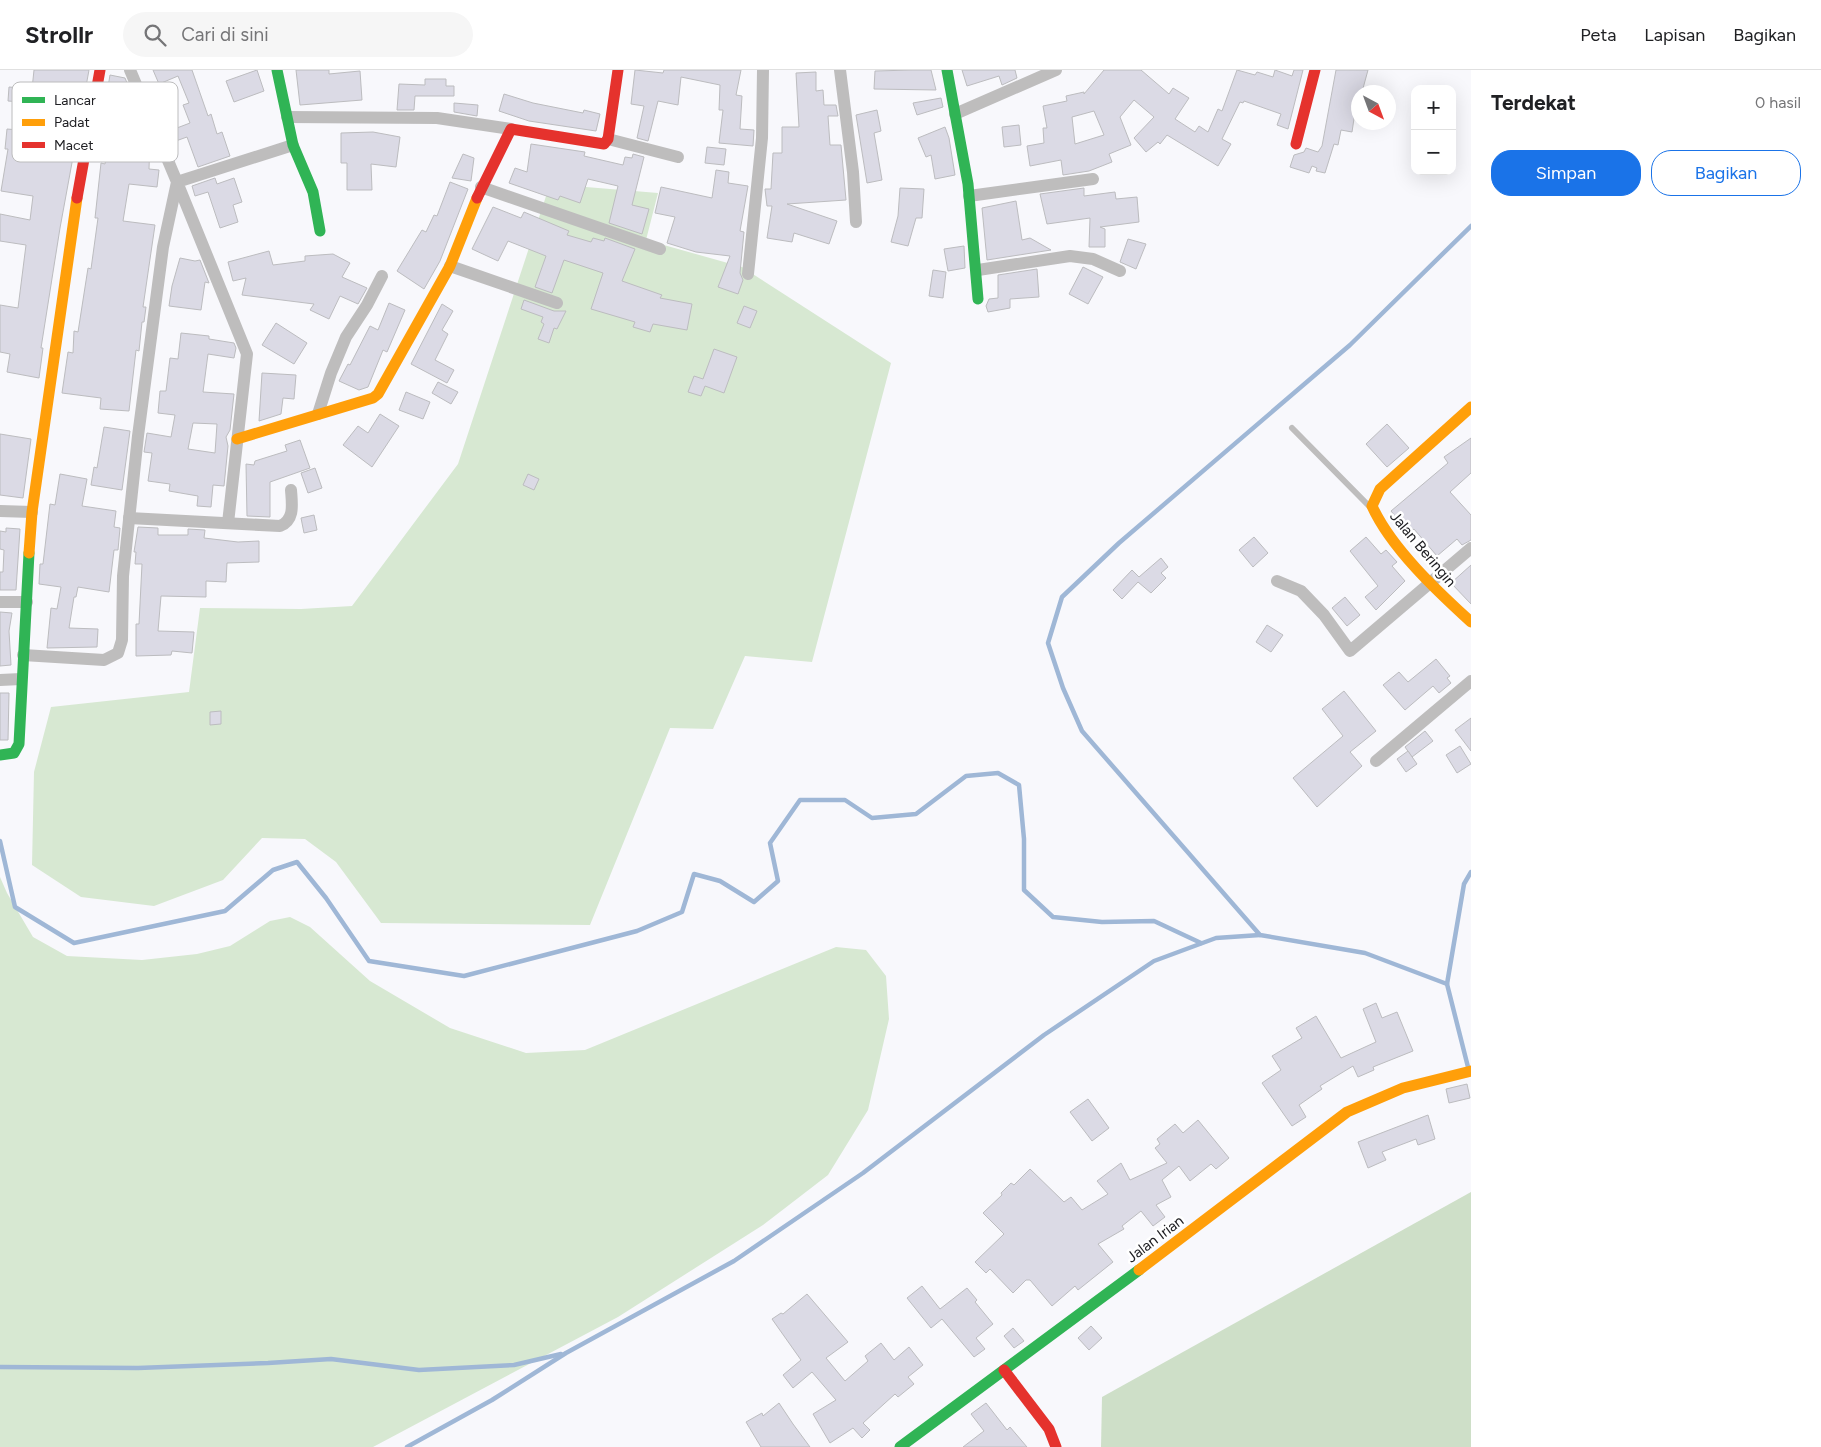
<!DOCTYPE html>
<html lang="id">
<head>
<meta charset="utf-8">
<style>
	:root { --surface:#fff; --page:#f6f6f6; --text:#202124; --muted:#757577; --line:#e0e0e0; --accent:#1a73e8 }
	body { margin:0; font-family:Figtree,sans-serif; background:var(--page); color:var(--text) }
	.controls { position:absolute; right:15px; top:15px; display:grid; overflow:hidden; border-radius:10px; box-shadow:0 5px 20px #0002 }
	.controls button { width:45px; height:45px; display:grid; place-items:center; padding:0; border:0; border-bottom:1px solid var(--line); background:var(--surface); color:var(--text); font:25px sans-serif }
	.compass { position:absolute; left:1351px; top:15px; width:45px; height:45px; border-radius:50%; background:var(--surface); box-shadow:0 5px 20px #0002; rotate:139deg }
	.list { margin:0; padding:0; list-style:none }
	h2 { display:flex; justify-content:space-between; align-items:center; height:65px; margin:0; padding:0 20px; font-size:21px }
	h2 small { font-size:16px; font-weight:400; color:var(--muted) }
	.actions { display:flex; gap:10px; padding:15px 20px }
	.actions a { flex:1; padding:11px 0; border:1px solid var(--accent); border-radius:20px; text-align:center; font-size:18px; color:var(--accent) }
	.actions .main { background:var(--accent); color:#fff }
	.icon { flex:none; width:28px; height:28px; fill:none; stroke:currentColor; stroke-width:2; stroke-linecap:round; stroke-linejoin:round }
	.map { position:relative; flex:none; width:1471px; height:1377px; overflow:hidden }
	header { display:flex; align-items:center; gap:30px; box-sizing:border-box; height:70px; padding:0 25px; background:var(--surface); border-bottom:1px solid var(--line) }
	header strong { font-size:24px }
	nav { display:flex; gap:28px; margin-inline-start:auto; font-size:18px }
	.search { width:350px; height:45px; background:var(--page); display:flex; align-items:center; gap:12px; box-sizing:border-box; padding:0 18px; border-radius:28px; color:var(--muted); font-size:19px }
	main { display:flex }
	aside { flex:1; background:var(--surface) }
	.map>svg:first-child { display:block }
	.green { fill:#d7e8d2 }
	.forest { fill:#cedfc8 }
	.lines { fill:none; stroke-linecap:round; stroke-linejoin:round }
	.stream { stroke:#9fb7d6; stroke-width:4.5 }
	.building { fill:#dbdae5; stroke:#bcbcbf; fill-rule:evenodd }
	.lane { stroke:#bebdbd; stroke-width:6 }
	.street { stroke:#bebdbd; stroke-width:12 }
	.fast { stroke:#30b455; stroke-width:11 }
	.slow { stroke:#ff9f0a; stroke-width:11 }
	.jam { stroke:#e5322d; stroke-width:11 }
	.labels { text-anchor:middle; stroke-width:5; stroke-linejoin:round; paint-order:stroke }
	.street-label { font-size:15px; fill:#202024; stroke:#fff }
	.key { fill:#fff; stroke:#bcbcbd; stroke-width:1 }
	.key-label { font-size:14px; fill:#202024 }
</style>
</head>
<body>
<header>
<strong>Strollr</strong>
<div class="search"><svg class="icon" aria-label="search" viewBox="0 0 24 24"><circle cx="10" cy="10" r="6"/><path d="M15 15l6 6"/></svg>Cari di sini</div>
<nav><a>Peta</a><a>Lapisan</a><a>Bagikan</a></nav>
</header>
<main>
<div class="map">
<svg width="1471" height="1377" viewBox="0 0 1471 1377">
	<rect width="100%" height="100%" fill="#f8f8fc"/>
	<g class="green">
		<polygon points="550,114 658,123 646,170 742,197 891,293 812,592 745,586 713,659 670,658 590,855 381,853 336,792 305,769 262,768 223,810 154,836 81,827 32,795 34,702 51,637 189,622 200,538 301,539 352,536 458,394"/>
		<polygon points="0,807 7,823 33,867 67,886 142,890 197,884 230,876 270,851 290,847 310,857 370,911 450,958 526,983 585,980 836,877 866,880 886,906 889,949 868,1040 828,1105 763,1155 618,1247 373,1377 0,1377"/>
	</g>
	<polygon class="forest" points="1471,1122 1471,1377 1101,1377 1102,1327"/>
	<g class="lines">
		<g class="stream">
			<polyline points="0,771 15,837 74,873 225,841 273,800 297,792 326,828 369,891 464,906 637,861 682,842 694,804 720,811 754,832 778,811 770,773 800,730 845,730 872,748 916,744 966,706 998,703 1019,715 1024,769 1024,820 1053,847 1102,852 1154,851 1201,873"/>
			<polyline points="1447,914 1365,883 1260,865 1082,661 1063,618 1048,573 1062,527 1119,473 1350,275 1471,156"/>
			<polyline points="1468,997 1447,914 1464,814 1471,802"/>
			<polyline points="0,1297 138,1298 268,1293 331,1289 419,1300 514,1295 561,1284"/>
			<polyline points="407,1377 492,1330 566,1283 734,1191 863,1103 1044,965 1154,891 1216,868 1260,865"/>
		</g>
	</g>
	<g class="building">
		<polygon points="34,0 89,0 60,158 41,278 43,278 39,308 7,302 10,284 0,282 0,235 18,238 26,175 0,171 0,144 30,150 33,126 1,121 8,79 5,79 7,59 19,60 22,32 8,31 9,17 32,19"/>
		<polygon points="153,0 192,0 208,46 211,44 217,64 222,62 230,86 198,97 187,67 173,72 169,61 190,53 183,35 189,33 178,6 159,14"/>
		<polygon points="257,0 264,21 234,32 226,11"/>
		<polygon points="296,0 329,0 329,4 360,1 362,30 300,35"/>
		<polygon points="635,0 663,3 664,0 741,0 736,25 742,26 740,59 754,60 753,76 719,73 723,40 719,40 720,15 681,7 678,35 658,31 648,71 637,68 644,36 631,34"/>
		<polygon points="912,0 931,0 936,20 874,19 875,1"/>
		<polygon points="962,0 1015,0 1017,8 1002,15 999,6 967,16"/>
		<path d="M1104,0h37l28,24 4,-6 16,10 -14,21 20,13 4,-6 9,6 10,-23 4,2 15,-41 18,5 2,-3 16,5 2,-7 17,6 2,-6h9l-15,59 -11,-4 4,-11 -37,-13 -1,2 -3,-1 -18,37 9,5 -13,22 -51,-31 -7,9 -2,-2 -12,10 -12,-14 20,-21 -20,-17 -14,17 11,28 -22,9 3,8 -23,9 -26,4 -2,-15 -31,6 -3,-20 17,-3 -1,-15h4l-4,-22 24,-5 -1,-5 18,-4v2zM1094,41l10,24 -29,9 -3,-27z"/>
		<polygon points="1336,0 1368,0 1362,22 1358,22 1352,62 1341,60 1338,75 1334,74 1325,103 1316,101 1317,98 1312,96 1309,103 1290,97 1294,85 1304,82 1306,78 1318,82 1322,76"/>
		<polygon points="816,2 816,21 823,20 824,35 836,35 838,46 828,46 830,75 841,75 846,130 787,134 837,151 829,174 794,163 792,172 767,168 772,136 767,136 765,119 771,119 773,83 782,83 782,57 799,57 796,3"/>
		<polygon points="110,5 125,8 140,44 138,67 150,69 149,99 159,100 157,117 129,114 123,151 155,155 143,237 146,237 144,252 142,252 139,281 136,280 129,341 100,339 101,328 62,323 68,282 73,283 74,261 78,262 88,198 91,199 98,148 95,148 101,93 105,94 109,66 113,24 107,23"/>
		<polygon points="425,9 446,9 446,16 454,16 454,26 415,26 414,40 397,40 399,14 425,15"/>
		<polygon points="504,24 533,33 583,43 584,40 600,44 596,61 529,51 499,41"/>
		<polygon points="941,28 943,37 917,45 913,33"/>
		<polygon points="454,33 478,35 477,46 454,42"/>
		<polygon points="877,40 881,61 874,63 882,110 867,113 856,45"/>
		<polygon points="1019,55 1021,75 1004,77 1002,57"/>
		<polygon points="945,57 949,68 955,105 935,109 931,85 926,87 918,68"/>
		<polygon points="373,62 400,67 396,97 371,94 372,120 347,120 347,93 341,93 341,63"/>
		<polygon points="531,74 585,82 584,86 623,95 625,87 632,88 633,84 644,87 632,135 649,139 642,164 609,153 618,116 588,109 580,133 560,126 558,130 509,113 515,98 527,102"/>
		<polygon points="707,77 726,79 724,95 705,93"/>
		<polygon points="463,84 474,88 471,111 452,108"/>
		<polygon points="716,100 729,102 728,113 748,116 740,161 744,162 740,203 743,210 738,224 718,217 730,186 696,182 667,173 675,147 655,143 661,117 712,128"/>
		<polygon points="215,108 217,114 234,108 242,132 233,135 238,152 220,158 208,122 195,126 192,116"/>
		<polygon points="450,112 468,119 440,191 424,219 397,201 422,160 426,162 434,145 437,146"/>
		<polygon points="900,118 924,119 922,148 916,148 908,176 891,172 898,146"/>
		<polygon points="1084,118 1084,126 1115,122 1116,129 1137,127 1139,152 1100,157 1105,159 1105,177 1089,177 1090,148 1047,154 1040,124"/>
		<polygon points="1016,131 1022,170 1030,168 1051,180 987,190 982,138"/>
		<polygon points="493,137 521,148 524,142 569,161 567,165 591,172 593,168 604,171 605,168 635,179 622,211 662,225 660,228 692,234 687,260 653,254 650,262 633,257 635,252 591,239 603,203 564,190 552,223 535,217 546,186 508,171 498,191 472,179"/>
		<polygon points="1128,169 1146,174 1136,199 1120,192"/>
		<polygon points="964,176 965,198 948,201 944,179"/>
		<polygon points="269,181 273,195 305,191 305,186 333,184 350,193 342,207 367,218 358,234 340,226 329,249 310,240 314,234 242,225 246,208 233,211 228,192"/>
		<polygon points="180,188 195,191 200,190 209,213 205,212 201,240 169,236 172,216"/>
		<polygon points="1083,197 1103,207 1088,234 1069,224"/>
		<polygon points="1037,199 1039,227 1010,229 1010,238 988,242 986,236 989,229 998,228 998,205"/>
		<polygon points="933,200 946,202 943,228 929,226"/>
		<polygon points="524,230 554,241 566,241 557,259 554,258 549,273 538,269 544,254 541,252 543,247 521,239"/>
		<polygon points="389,233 405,240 387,282 383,280 368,317 359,320 339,311 348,294 350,295 370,256 378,260"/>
		<polygon points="442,234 453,241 442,260 448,264 435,290 454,300 447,313 411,294"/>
		<polygon points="744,236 757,241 750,258 737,253"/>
		<polygon points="276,253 307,273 294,294 262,275"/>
		<path d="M181,263l28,3v3l25,4 2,5 -2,10 -26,-4 -5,38 31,2 -4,36 -4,7 2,9 -4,40 -11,-1 -2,22 -14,-1 1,-10 -29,-5 1,-7 -22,-3 4,-28 -8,-1 3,-19 24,4 4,-22 -17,-2 2,-22h6l4,-33 8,1zM193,353l24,1 -2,29 -27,-4z"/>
		<polygon points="714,279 737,287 724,323 705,316 701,326 688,322 694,306 703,309"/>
		<polygon points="262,303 296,305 294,329 283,328 281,344 259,351"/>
		<polygon points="438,312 458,322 451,334 432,323"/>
		<polygon points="406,322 430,332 423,349 399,340"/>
		<polygon points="380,344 399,356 372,397 343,375 358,356 368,363"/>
		<polygon points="1387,354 1409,378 1387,397 1366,374"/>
		<polygon points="104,357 130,361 122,420 91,415 94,397 97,398"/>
		<polygon points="0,364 31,369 23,428 0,425"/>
		<polygon points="1471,368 1471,403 1450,422 1471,445 1471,470 1462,475 1457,469 1437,486 1414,459 1409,463 1391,441 1448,393 1444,387"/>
		<polygon points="300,370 310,398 270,412 270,447 247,446 246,394 254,395 255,391 287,381 285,375"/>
		<polygon points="315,398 322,418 308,423 301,403"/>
		<polygon points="60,404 87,409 82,436 116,441 114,457 120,458 118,480 114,480 109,522 78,517 76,527 74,527 69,558 98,559 97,577 47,578 51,538 57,539 61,517 39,514 40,494 43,494 50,434 55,435"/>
		<polygon points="528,404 539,409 534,420 523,415"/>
		<polygon points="314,445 317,460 304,463 301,448"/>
		<polygon points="138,457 158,458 158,465 188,465 188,459 205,460 204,468 238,472 259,471 259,492 227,493 226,512 206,511 206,527 161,526 158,561 194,562 192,583 172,581 171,585 136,586 136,554 139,554 142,494 135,494 136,482 134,482"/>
		<polygon points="6,458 20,459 16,520 0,520 0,502 3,502 4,480 0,479 0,461 6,462"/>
		<polygon points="1254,467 1268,483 1253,497 1239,480"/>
		<polygon points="1366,467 1381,484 1386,480 1397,492 1392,496 1405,511 1376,540 1365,527 1378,516 1350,481"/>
		<polygon points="1161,488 1168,497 1161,503 1166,508 1151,523 1138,512 1122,529 1113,520 1132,500 1139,507"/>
		<polygon points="1471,495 1471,534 1451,513"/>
		<polygon points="1345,527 1360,545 1347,556 1332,538"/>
		<polygon points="0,542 12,543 9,561 11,595 0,596"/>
		<polygon points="1267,555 1283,565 1271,582 1256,572"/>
		<polygon points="1436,589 1450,606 1447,608 1451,613 1439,623 1433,616 1405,640 1383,615 1399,602 1408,612"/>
		<polygon points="1344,621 1376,661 1350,682 1362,696 1317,737 1293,708 1343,666 1322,639"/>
		<polygon points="0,623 9,623 8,670 0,670"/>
		<polygon points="221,641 221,654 210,655 210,642"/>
		<polygon points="1471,648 1471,681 1455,660"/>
		<polygon points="1425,661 1433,671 1412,687 1405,677"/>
		<polygon points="1460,676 1471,694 1457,703 1446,685"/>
		<polygon points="1408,681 1417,694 1406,702 1397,689"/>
		<polygon points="1376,933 1382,948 1397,942 1413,981 1373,997 1374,1000 1358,1007 1353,996 1320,1016 1322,1019 1299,1035 1306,1047 1292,1056 1262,1013 1281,1000 1272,986 1302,968 1296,958 1316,946 1341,988 1376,972 1363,939"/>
		<polygon points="1467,1014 1470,1028 1449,1033 1446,1019"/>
		<polygon points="1088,1029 1109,1058 1092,1071 1070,1042"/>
		<polygon points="1428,1045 1435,1069 1418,1075 1416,1069 1382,1082 1386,1090 1368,1098 1358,1072"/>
		<polygon points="1198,1050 1229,1088 1216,1099 1211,1094 1190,1111 1179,1096 1162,1110 1171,1127 1156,1135 1165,1147 1153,1156 1141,1141 1122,1156 1124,1159 1098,1174 1113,1192 1078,1220 1075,1216 1052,1236 1030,1210 1026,1210 1013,1223 990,1199 986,1203 975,1192 1004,1164 983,1143 1002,1125 1001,1123 1011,1113 1014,1115 1030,1099 1064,1132 1071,1127 1082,1140 1108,1124 1097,1111 1121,1093 1130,1110 1167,1093 1155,1078 1160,1074 1157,1069 1175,1054 1183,1063"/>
		<polygon points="922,1216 940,1239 967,1218 977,1230 975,1232 993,1254 976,1268 985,1279 974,1287 942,1249 931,1258 907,1228"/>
		<polygon points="807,1224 848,1272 826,1288 845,1311 868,1291 865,1286 881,1273 894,1290 909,1277 923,1295 908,1307 914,1314 898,1327 895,1324 863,1353 870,1360 862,1368 853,1358 830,1373 813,1344 836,1330 812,1302 793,1318 783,1305 801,1290 772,1249 781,1243 783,1244"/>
		<polygon points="1091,1256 1102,1268 1089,1280 1078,1268"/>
		<polygon points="1013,1258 1024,1271 1014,1278 1004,1266"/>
		<polygon points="779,1333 793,1354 810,1377 761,1377 746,1352 762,1343 763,1346"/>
		<polygon points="986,1333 1007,1360 1010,1357 1027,1377 963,1377 984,1361 971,1344"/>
	</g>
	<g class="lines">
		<polyline class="lane" points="1292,358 1370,437"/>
		<g class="street">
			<polyline points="840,0 853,102 856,152"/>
			<polyline points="955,44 1056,0"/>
			<polyline points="287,47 437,48 511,59"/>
			<polyline points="608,69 678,87"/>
			<polyline points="481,117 660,179"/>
			<polyline points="969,126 1093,109"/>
			<polyline points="450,196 557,233"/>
			<polyline points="978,200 1070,186 1093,189 1120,201"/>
			<polyline points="748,204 762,68 763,0"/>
			<polyline points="318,344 331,303 346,267 367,235 382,206"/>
			<polyline points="0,441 32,442"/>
			<path d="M129,448l151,8c15,-6 12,-22 11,-36"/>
			<polyline points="228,453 247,284 177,112 293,75"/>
			<polyline points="1277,511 1301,521 1324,545 1350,581 1471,478"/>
			<polyline points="0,532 27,532"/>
			<polyline points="23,585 104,590 118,583 122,570 123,506 138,366 163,177 177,112 130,0"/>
			<polyline points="0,610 21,609"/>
			<polyline points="1376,691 1471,611"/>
		</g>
		<g class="fast">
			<polyline points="277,0 293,75 313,122 320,161"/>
			<polyline points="947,0 968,114 978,229"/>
			<polyline points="0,685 14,683 19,674 29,483"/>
			<polyline points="900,1377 1139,1200"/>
		</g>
		<g class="slow">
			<path d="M1471,337l-91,82 -8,17c19,42 65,85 99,116"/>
			<polyline points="237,369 373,328 378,324 450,196 477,128"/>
			<polyline points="29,483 32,442 77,128"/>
			<polyline points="1139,1200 1347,1042 1403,1018 1471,1001"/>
		</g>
		<g class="jam">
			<polyline points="1296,74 1315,0"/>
			<polyline points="77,128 100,0"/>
			<polyline points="477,128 511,59 604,74 608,69 618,0"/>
			<polyline points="1004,1300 1049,1359 1056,1377"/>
		</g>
	</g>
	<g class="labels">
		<g class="street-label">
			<text transform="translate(1423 479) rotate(50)" y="5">Jalan Beringin</text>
			<text transform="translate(1155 1169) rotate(-37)" y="5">Jalan Irian</text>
		</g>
	</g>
	<rect x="12" y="12" width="166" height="80" rx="8" class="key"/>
	<rect x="22" y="27" width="23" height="6" fill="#30b455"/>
	<rect x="22" y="49" width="23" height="7" fill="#ff9f0a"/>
	<rect x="22" y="72" width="23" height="6" fill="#e5322d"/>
	<g class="key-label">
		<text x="54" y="35">Lancar</text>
		<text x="54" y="57">Padat</text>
		<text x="54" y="80">Macet</text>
	</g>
</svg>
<div class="controls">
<button>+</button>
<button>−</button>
</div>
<svg class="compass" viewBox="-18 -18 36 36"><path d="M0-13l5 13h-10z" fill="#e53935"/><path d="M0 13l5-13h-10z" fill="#757577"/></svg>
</div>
<aside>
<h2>Terdekat<small>0 hasil</small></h2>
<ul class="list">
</ul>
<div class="actions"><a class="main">Simpan</a><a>Bagikan</a></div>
</aside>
</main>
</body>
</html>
